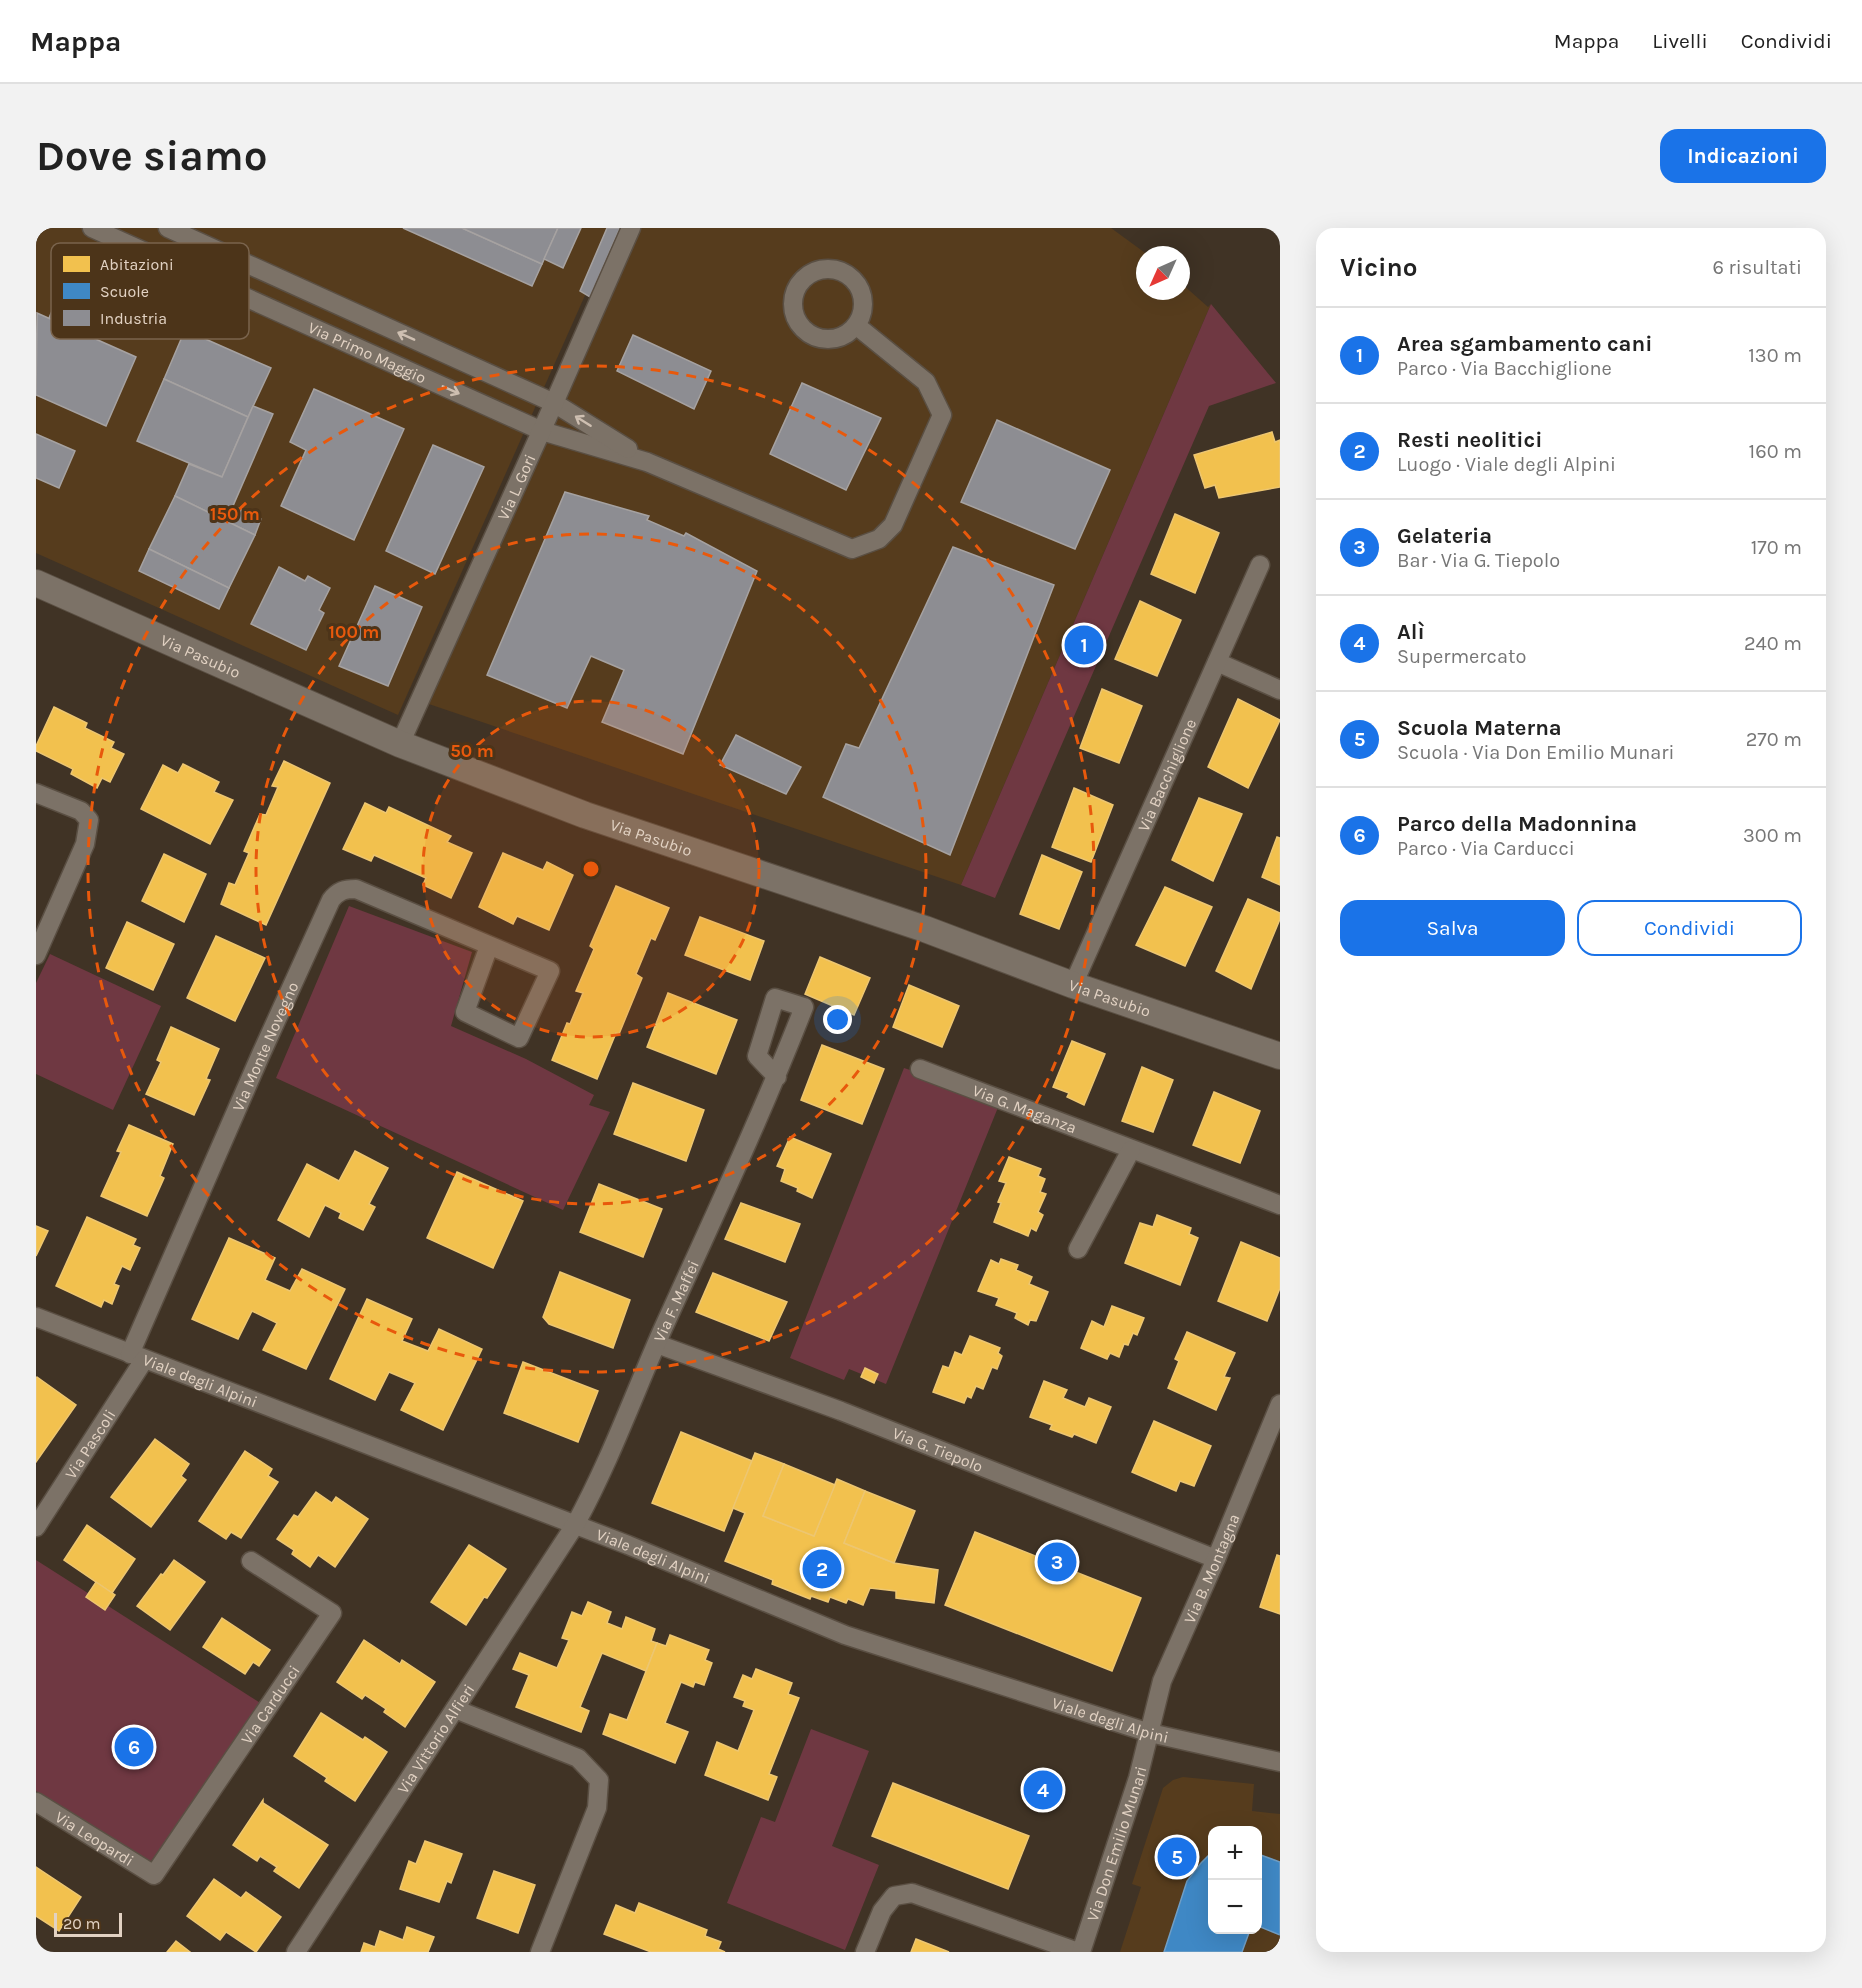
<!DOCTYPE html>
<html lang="it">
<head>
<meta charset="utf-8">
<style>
	:root { --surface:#fff; --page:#f2f2f2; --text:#222; --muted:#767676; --line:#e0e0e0; --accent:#1a73e8 }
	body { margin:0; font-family:Karla,sans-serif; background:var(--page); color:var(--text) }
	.controls { position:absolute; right:18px; bottom:18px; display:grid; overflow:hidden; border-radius:12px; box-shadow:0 6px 24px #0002 }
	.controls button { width:54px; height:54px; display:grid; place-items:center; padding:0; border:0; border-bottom:2px solid var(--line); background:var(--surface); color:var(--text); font:30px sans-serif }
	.compass { position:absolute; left:1100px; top:18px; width:54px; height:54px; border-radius:50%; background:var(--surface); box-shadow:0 6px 24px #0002; rotate:225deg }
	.scale { position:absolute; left:18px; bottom:15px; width:68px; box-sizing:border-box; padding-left:6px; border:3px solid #e2d2c3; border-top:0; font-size:16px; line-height:21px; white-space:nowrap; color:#e2d2c3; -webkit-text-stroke:4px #4c3419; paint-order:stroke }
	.you { position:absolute; left:802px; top:792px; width:21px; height:21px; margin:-15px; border:4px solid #fff; border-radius:50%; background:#1a73e8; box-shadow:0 0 0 9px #1a73e833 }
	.badge { display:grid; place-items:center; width:39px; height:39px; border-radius:50%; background:var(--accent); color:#fff; font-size:20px; font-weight:700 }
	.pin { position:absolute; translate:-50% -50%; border:3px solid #fff; box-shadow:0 2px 6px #0006 }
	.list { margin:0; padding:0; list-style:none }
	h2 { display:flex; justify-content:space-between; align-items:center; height:78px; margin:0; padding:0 24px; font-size:26px }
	h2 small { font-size:20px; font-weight:400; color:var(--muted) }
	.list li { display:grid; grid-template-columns:39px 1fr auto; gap:18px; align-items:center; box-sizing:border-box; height:96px; padding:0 24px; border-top:2px solid var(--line) }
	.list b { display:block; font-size:22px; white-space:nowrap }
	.list p { margin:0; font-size:20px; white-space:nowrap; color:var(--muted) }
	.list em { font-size:20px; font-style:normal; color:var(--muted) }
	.actions { display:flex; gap:12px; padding:18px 24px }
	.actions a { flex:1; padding:14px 0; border:2px solid var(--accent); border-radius:18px; text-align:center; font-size:21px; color:var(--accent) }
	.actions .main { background:var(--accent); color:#fff }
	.map { position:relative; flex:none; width:1244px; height:1724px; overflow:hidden; border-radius:18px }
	header { display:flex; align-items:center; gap:36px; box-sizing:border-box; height:84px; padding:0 30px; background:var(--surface); border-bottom:2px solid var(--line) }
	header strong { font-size:28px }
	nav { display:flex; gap:33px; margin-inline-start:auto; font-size:21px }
	.intro { display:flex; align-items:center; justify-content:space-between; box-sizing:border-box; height:144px; padding:0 36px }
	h1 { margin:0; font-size:42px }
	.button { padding:15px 27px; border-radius:18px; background:var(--accent); color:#fff; font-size:21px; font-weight:700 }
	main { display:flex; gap:36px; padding:0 36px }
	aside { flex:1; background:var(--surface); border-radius:18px; box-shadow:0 6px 24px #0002 }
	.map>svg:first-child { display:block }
	.built { fill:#563c1d; fill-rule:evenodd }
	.green { fill:#6f3842 }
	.homes { fill:#f2c14e; stroke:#edc671; stroke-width:1.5 }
	.schools { fill:#3f88c5; stroke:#709ec4; stroke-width:1.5 }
	.industry { fill:#8d8d92; stroke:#a6a2a1; stroke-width:1.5 }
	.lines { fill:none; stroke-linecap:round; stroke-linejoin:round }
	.street-casing { stroke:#5a4f43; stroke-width:21 }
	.secondary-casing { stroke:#5a4f43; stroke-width:28 }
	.street { stroke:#7c7267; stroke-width:18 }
	.secondary { stroke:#7c7267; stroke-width:26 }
	.oneway { stroke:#cebfb1 }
	.ring { fill:none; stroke:#e8590c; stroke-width:3; stroke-dasharray:10 8 }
	.labels { text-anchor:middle; stroke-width:6; stroke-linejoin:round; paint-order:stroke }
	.street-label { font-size:16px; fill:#e2d2c3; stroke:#4c3419 }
	.key { fill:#4c3419; stroke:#79634c; stroke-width:1.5 }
	.key-label { font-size:16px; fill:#e2d2c3 }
	.centre { fill:#e8590c; stroke:#4c3419; stroke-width:3 }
	.ring-label { font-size:18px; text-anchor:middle; font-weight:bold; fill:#e8590c; stroke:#4c3419; stroke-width:6; stroke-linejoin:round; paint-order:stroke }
</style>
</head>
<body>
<header>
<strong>Mappa</strong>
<nav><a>Mappa</a><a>Livelli</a><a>Condividi</a></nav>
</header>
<div class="intro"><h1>Dove siamo</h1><a class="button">Indicazioni</a></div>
<main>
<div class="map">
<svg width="1244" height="1724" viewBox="0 0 1244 1724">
	<rect width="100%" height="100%" fill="#403325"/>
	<g class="built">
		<polygon points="0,0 579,0 362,487 0,325"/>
		<polygon points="593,0 1075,0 1112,27 1109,27 1109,63 1145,63 1145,55 1172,79 1175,76 925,657 384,473"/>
		<path d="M1147,1549l71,7 -2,27 28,3v138h-160l21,-65 -9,-3 31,-96 10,-8zM1176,1602h46v100h-46z"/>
	</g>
	<g class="green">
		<polygon points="1175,76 1240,155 1173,178 959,670 925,657"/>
		<polygon points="313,678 436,724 415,798 490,831 558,867 553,877 574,884 527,982 240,850"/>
		<polygon points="14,726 125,778 77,882 0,846 0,755"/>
		<polygon points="868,840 965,872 850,1156 813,1141 808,1152 754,1130"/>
		<polygon points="0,1332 226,1476 113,1636 0,1563"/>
		<polygon points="775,1501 833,1523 796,1618 843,1637 809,1722 691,1675 725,1589 739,1594"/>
	</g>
	<g class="homes">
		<polygon points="1236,204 1239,214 1244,212 1244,259 1183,270 1179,257 1169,260 1158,227"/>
		<polygon points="1139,286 1183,305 1159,365 1115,346"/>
		<polygon points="1104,373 1145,392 1121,448 1079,431"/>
		<polygon points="1066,461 1106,478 1083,535 1044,520"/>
		<polygon points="1202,471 1244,492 1212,560 1172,539"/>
		<polygon points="18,479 51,495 49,500 78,514 75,520 88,526 74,554 66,550 61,560 35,546 37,541 0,523 0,518"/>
		<polygon points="248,533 294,555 230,697 185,676 193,655 199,657 213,625 208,623 224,586 230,587 242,559 236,558"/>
		<polygon points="147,536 183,554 178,564 197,572 174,616 105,581 127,537 142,545"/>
		<polygon points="1038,560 1077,577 1055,634 1016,619"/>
		<polygon points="1163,570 1206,586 1177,653 1136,632"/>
		<polygon points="329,575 350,585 353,579 415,608 411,614 436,625 415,670 387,657 390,650 338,627 335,633 307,621"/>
		<polygon points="1241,609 1244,610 1244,657 1226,649"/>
		<polygon points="467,625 507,642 511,634 537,647 513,702 481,688 477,696 443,679"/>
		<polygon points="128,626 170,646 148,694 106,673"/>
		<polygon points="1006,627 1046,644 1023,701 984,686"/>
		<polygon points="580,658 633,680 619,712 615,710 600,746 606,750 583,806 580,805 561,851 516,832 531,795 534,796 547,765 540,763 558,721 554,718"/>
		<polygon points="1129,659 1176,679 1149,738 1100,717"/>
		<polygon points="1212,671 1244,685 1244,691 1215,761 1180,743"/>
		<polygon points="664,689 728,713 714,752 649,727"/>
		<polygon points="91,694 138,716 117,762 70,740"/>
		<polygon points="180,708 229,730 199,793 151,770"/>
		<polygon points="784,729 834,750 818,787 769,766"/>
		<polygon points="873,757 923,778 906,819 857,799"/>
		<polygon points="632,765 701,792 680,846 611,819"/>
		<polygon points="135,799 183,821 170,851 174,852 158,887 110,866 125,834 121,832"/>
		<polygon points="1036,813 1069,826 1048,877 1031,869 1033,865 1017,859"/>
		<polygon points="786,817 848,841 826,896 765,872"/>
		<polygon points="1106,839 1137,852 1117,904 1086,893"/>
		<polygon points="597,855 668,882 650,933 578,906"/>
		<polygon points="1178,864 1224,883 1204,935 1157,917"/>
		<polygon points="93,897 137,916 124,948 128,950 111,988 65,968 85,924 81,923"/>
		<polygon points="754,909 795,926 776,970 761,963 762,960 745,953 749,941 741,938"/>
		<polygon points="319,923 352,940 333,976 339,979 327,1002 303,990 305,985 289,977 273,1009 242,992 271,936 303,953"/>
		<polygon points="973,929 1005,941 1002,948 1009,951 1004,964 1010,966 1002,984 1007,987 1000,1003 995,1000 992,1008 958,994 965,975 962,974 970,955 963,953"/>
		<polygon points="421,944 487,973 457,1040 391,1010"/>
		<polygon points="563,956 626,981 607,1029 544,1004"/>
		<polygon points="705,975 764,996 749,1034 689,1011"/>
		<polygon points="1121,987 1155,1000 1153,1006 1162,1010 1144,1057 1089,1035 1104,995 1117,999"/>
		<polygon points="51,989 100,1011 97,1017 104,1020 94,1042 86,1038 78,1056 83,1058 76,1076 68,1072 65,1079 20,1058"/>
		<polygon points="0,998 12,1003 0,1028"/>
		<polygon points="193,1010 239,1030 229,1052 254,1063 266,1041 309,1061 270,1141 227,1122 241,1095 216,1083 202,1111 156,1091"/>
		<polygon points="1205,1014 1244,1030 1244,1060 1231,1093 1182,1073"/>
		<polygon points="965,1031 982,1037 980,1042 996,1049 993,1056 1012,1064 1000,1093 994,1092 992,1097 979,1090 981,1085 960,1077 963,1070 942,1063 955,1032 963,1036"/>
		<polygon points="524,1044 594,1072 577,1120 513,1096 507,1089"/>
		<polygon points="677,1045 751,1074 733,1113 660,1084"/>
		<polygon points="331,1071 376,1091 366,1113 392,1123 403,1101 446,1121 407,1202 365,1182 379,1155 353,1144 339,1172 294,1151"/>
		<polygon points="1076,1078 1108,1090 1101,1107 1097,1105 1092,1117 1088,1116 1083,1129 1074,1125 1071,1131 1045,1120 1056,1093 1068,1099"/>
		<polygon points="1151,1104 1199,1125 1188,1149 1194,1150 1180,1182 1132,1160 1143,1133 1139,1131"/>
		<polygon points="934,1108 964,1120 962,1125 966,1128 961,1141 956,1139 947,1161 940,1158 935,1170 931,1168 928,1175 897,1164 907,1138 913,1140 919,1124 926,1127"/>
		<polygon points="487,1134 562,1163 542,1214 468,1185"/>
		<polygon points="829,1140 842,1146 838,1155 825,1149"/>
		<polygon points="1,1149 40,1177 0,1234 0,1150"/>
		<polygon points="1008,1153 1031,1162 1027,1170 1049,1179 1053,1170 1075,1179 1060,1215 1038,1206 1036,1209 1014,1201 1016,1197 994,1189"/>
		<polygon points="1118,1193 1175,1218 1158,1258 1144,1253 1140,1263 1096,1244"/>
		<polygon points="645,1204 716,1233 688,1303 616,1275"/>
		<polygon points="119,1211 153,1236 145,1248 150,1252 115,1299 75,1269"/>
		<polygon points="209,1223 236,1241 232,1248 242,1254 205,1310 195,1304 190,1311 163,1293"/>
		<polygon points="719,1225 748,1236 727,1288 778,1308 801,1251 829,1263 808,1315 858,1335 902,1342 898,1375 860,1370 860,1363 834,1360 827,1377 812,1371 810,1375 794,1369 792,1374 775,1368 774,1371 736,1356 737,1352 689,1333 709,1285 697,1280"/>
		<polygon points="748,1236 799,1257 778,1308 727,1288"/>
		<polygon points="829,1263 879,1283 858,1335 808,1315"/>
		<polygon points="280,1264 296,1275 300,1269 332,1291 299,1339 282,1327 274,1339 256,1326 258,1322 241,1311 258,1287 262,1289"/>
		<polygon points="51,1297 99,1331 76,1365 28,1332"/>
		<polygon points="939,1304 1105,1370 1076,1443 909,1377"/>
		<polygon points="433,1317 470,1341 451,1370 448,1369 430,1397 395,1374"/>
		<polygon points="1241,1327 1244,1328 1244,1386 1224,1379"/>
		<polygon points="138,1332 169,1354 134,1402 101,1378 125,1346 127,1347"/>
		<polygon points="60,1354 79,1367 69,1382 50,1369"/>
		<polygon points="552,1374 575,1384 571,1395 586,1401 590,1389 619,1401 615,1413 621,1415 610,1443 566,1425 544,1479 553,1483 545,1504 480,1479 493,1447 477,1441 484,1425 521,1440 533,1412 526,1410 536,1384 546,1388"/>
		<polygon points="186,1390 234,1422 223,1438 217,1434 209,1446 167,1419"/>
		<polygon points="634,1407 673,1422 669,1432 676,1435 668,1457 659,1454 657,1459 645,1454 629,1495 652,1504 639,1535 567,1506 574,1486 591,1492 621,1415 630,1418"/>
		<polygon points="328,1412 364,1436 366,1432 399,1454 369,1499 348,1484 350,1481 329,1467 326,1471 301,1454"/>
		<polygon points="720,1441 756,1455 752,1466 763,1470 733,1546 741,1549 732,1572 669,1547 681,1514 702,1523 718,1482 707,1478 709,1473 698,1469 707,1447 716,1451"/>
		<polygon points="285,1485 327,1512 329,1509 351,1524 319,1573 289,1553 291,1550 258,1528"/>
		<polygon points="857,1555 993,1608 972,1661 836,1608"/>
		<polygon points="227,1572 227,1575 292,1617 263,1660 238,1643 241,1639 224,1628 221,1633 197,1617"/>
		<polygon points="389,1613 426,1626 415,1655 411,1653 403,1674 364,1661 373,1633 380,1636"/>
		<polygon points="0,1639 45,1669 23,1703 0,1688"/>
		<polygon points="458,1643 499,1657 482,1705 441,1690"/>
		<polygon points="178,1651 205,1670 210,1664 245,1689 220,1724 190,1704 184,1712 151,1688"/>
		<polygon points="603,1675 671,1702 669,1708 685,1714 682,1721 689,1724 615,1724 568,1706 580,1677 599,1685"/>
		<polygon points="371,1699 398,1709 392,1724 325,1724 328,1715 339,1719 344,1703 367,1712"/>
		<polygon points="880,1711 913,1724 875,1724"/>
		<polygon points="140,1713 154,1724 131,1724"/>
	</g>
	<g class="schools">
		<polygon points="1176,1624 1176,1702 1214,1702 1206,1724 1128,1724 1151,1653 1165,1635"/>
		<polygon points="1222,1626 1244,1634 1244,1707 1222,1698"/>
	</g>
	<g class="industry">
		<polygon points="367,0 426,0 506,36 496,58"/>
		<polygon points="426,0 522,0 506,36"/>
		<polygon points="522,0 545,0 527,40 508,31"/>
		<polygon points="571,0 584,0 554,69 544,63"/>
		<polygon points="26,48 74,69 56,109 13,90 20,73 16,71"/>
		<polygon points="1,85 100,129 70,198 0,167"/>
		<polygon points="149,102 235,140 212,189 128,151"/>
		<polygon points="597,107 675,143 658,181 581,143"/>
		<polygon points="128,151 212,189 186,249 101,213"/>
		<polygon points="766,155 845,190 810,262 734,226"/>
		<polygon points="278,161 368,201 318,312 245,278 270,222 254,214"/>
		<polygon points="217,178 237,186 197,278 225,291 219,307 139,268 153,236 186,249"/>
		<polygon points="961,192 1074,242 1039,321 925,274"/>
		<polygon points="0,206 39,223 23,260 0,250"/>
		<polygon points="397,217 448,239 399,346 350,323"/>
		<polygon points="529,264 613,288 611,292 648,308 650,305 721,343 647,526 566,494 588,442 555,428 531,480 451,447"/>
		<polygon points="139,268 219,307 193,360 113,321"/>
		<polygon points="917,319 1018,357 914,627 787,569 810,516 823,520"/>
		<polygon points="113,321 193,360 183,381 103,343"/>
		<polygon points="243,339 269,353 272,348 294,360 283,382 288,385 270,422 215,396"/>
		<polygon points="339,358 386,379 352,458 303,438"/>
		<polygon points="700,507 765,539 750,566 684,537"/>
	</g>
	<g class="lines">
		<defs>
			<g id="street">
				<path id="s1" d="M56,0l450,203 105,31 205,87 27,-10 14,-14 49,-110 -16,-33 -69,-56"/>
				<polyline points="132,0 518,175 592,221"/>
				<circle cx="792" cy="76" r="35"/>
				<polyline points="1181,434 1244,462"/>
				<path id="s2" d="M364,516l154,-341 77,-175"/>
				<polyline points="0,565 45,583 53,592 49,616 0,727"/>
				<path id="s3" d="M1037,757l187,-420"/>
				<path id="s4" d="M884,841l360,136"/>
				<polyline points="1042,1021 1095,922"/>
				<path id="s5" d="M0,1089l592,228 217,90 305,98 130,29"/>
				<path id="s6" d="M621,1116l184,67 375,148"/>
				<path id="s7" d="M94,1126l131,-300 70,-154c7,-9 13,-11 25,-11l194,82 -31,67 -54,-26 24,-66"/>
				<path id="s8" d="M0,1299l108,-167"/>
				<polyline points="419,1481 542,1530 563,1552 561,1580 504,1724"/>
				<path id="s9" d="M0,1574l118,73 178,-262 -81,-52"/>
				<path id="s10" d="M260,1724l279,-427c34,-62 58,-128 86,-192 49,-108 100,-216 143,-326l-29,-9 -18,58 20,21"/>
				<polyline points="829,1724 846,1683 858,1668 876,1665 1042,1724"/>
				<path id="s11" d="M1045,1724l57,-174 24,-97 54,-122 64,-155"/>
			</g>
			<g id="secondary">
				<path id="s12" d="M0,355l364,161 185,71 340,114 148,56 207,71"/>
			</g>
		</defs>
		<use href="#street" class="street-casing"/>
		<use href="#secondary" class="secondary-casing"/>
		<use href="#street" class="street"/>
		<use href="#secondary" class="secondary"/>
	</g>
	<defs><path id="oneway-shaft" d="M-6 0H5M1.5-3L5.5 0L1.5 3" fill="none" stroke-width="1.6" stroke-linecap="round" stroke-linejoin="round" transform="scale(1.5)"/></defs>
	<g class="oneway">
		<use href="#oneway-shaft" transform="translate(370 108) rotate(-156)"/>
		<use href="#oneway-shaft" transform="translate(415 162) rotate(24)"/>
		<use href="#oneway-shaft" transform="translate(547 193) rotate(-148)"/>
	</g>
	<circle cx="555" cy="641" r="168" fill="#e8590c" fill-opacity=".12"/>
	<g class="ring">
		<circle cx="555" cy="641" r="168"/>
		<circle cx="555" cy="641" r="335"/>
		<circle cx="555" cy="641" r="503"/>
	</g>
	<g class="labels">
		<g class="street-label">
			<text dy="6" stroke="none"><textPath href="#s1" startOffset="302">Via Primo Maggio</textPath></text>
			<text dy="6" stroke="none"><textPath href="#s2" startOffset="282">Via L. Gori</textPath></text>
			<text dy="6" stroke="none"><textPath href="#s12" startOffset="180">Via Pasubio</textPath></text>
			<text dy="6" stroke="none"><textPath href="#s3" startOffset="230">Via Bacchiglione</textPath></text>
			<text dy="6" stroke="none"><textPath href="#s12" startOffset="666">Via Pasubio</textPath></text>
			<text dy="6" stroke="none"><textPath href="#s12" startOffset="1152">Via Pasubio</textPath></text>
			<text dy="6" stroke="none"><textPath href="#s7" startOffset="336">Via Monte Novegno</textPath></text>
			<text dy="6" stroke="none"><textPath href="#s4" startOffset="112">Via G. Maganza</textPath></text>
			<text dy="6" stroke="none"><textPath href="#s10" startOffset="756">Via F. Maffei</textPath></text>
			<text dy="6" stroke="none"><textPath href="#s5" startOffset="176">Viale degli Alpini</textPath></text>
			<text dy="6" stroke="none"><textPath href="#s8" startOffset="99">Via Pascoli</textPath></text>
			<text dy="6" stroke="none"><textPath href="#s6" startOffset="300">Via G. Tiepolo</textPath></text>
			<text dy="6" stroke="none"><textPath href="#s5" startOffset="662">Viale degli Alpini</textPath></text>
			<text dy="6" stroke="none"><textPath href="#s11" startOffset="406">Via B. Montagna</textPath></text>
			<text dy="6" stroke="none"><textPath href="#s9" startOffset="345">Via Carducci</textPath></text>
			<text dy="6" stroke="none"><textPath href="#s5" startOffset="1148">Viale degli Alpini</textPath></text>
			<text dy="6" stroke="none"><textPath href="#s10" startOffset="255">Via Vittorio Alfieri</textPath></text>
			<text dy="6" stroke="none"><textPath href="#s9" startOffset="69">Via Leopardi</textPath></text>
			<text dy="6" stroke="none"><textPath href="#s11" startOffset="114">Via Don Emilio Munari</textPath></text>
		</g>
	</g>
	<rect x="15" y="15" width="198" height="96" rx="9" class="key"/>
	<rect x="27" y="28" width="27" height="16" fill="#f2c14e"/>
	<rect x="27" y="55" width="27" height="16" fill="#3f88c5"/>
	<rect x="27" y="82" width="27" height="16" fill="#8d8d92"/>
	<g class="key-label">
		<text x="64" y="42">Abitazioni</text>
		<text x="64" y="69">Scuole</text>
		<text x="64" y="96">Industria</text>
	</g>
	<circle cx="555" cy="641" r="9" class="centre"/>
	<g class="ring-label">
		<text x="199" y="292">150 m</text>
		<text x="318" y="410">100 m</text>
		<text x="436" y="529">50 m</text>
	</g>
</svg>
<div class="controls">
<button>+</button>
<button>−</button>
</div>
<svg class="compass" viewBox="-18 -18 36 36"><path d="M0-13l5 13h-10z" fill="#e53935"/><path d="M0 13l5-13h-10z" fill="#767676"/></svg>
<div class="scale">20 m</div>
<div class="you"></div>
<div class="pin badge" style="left:1048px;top:417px">1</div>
<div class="pin badge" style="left:786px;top:1341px">2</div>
<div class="pin badge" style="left:1021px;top:1334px">3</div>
<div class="pin badge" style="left:1007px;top:1562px">4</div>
<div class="pin badge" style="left:1141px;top:1629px">5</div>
<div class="pin badge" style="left:98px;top:1519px">6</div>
</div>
<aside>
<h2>Vicino<small>6 risultati</small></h2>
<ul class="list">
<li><span class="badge">1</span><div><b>Area sgambamento cani</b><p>Parco · Via Bacchiglione</p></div><em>130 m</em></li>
<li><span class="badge">2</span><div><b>Resti neolitici</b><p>Luogo · Viale degli Alpini</p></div><em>160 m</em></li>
<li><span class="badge">3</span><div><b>Gelateria</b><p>Bar · Via G. Tiepolo</p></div><em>170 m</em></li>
<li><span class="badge">4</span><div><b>Alì</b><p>Supermercato</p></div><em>240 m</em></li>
<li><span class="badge">5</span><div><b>Scuola Materna</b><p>Scuola · Via Don Emilio Munari</p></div><em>270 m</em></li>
<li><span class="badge">6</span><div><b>Parco della Madonnina</b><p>Parco · Via Carducci</p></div><em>300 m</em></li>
</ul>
<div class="actions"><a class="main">Salva</a><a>Condividi</a></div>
</aside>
</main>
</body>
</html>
